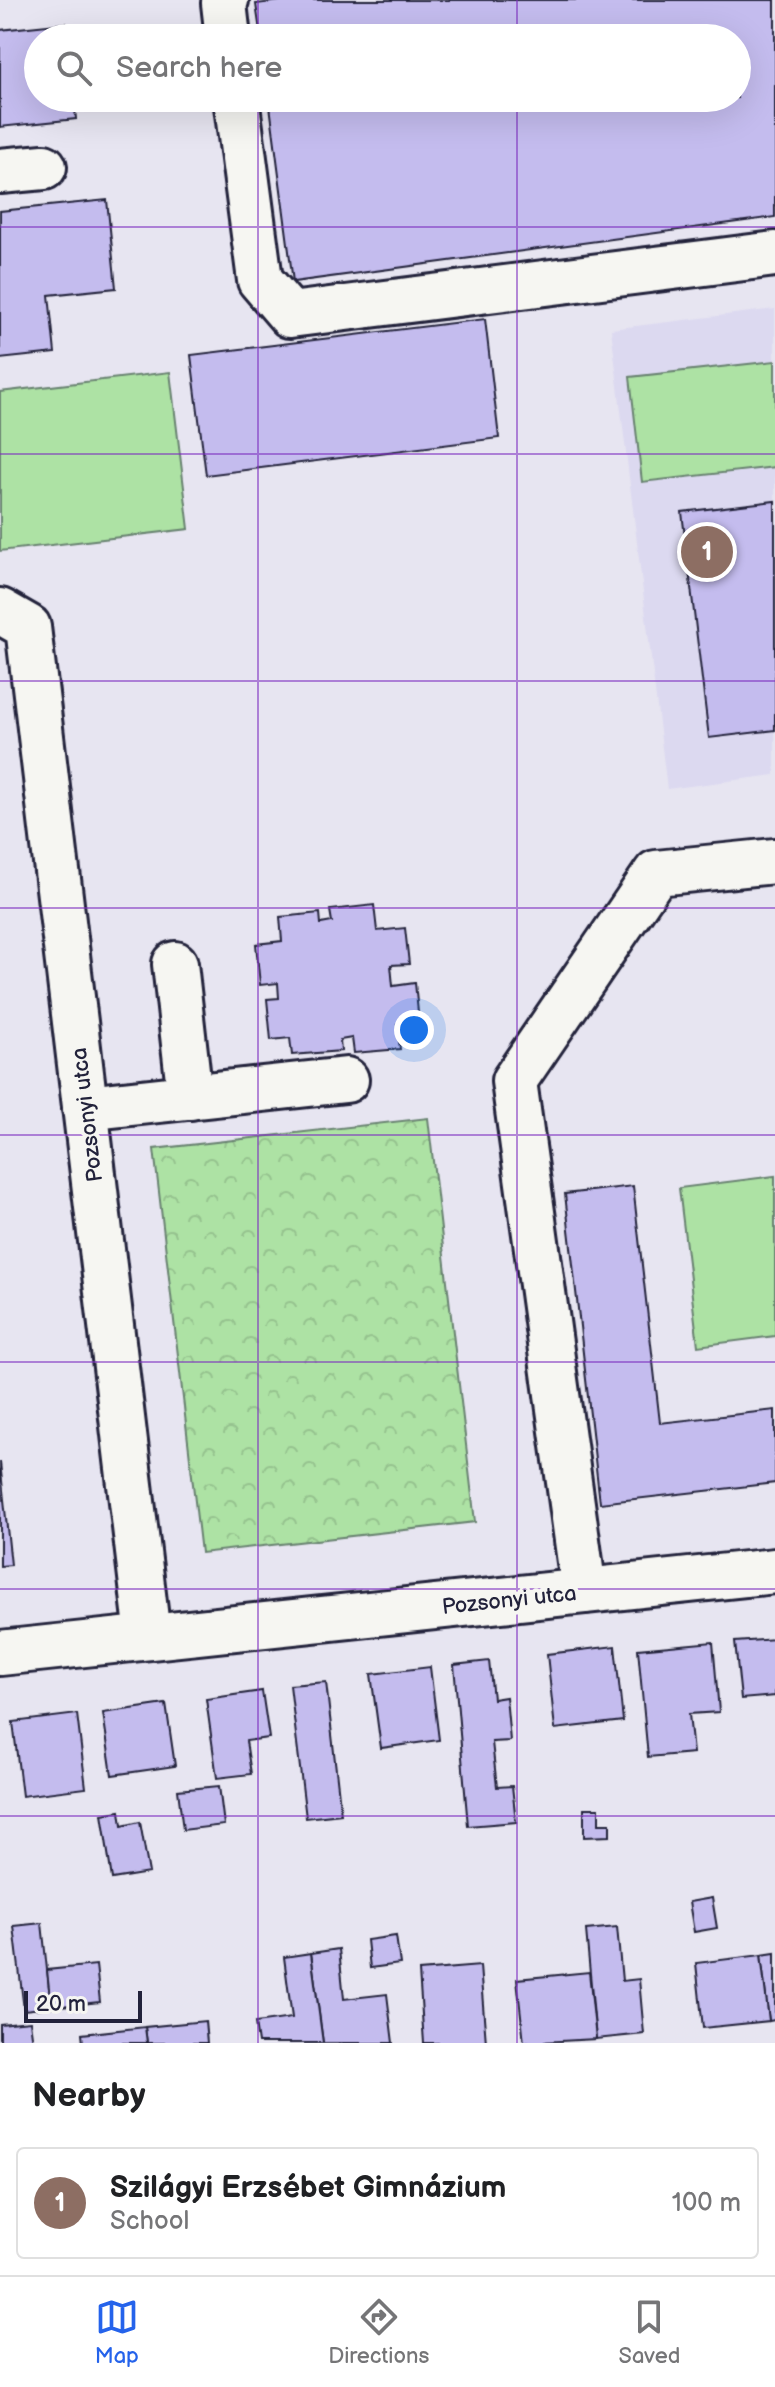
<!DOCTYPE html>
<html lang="en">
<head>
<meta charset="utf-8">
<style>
	:root { --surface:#fff; --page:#f2f2f2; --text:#202124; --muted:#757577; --line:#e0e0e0; --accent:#2563eb }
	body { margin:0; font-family:"Balsamiq Sans",sans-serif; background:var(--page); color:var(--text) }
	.scale { position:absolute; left:24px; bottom:20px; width:118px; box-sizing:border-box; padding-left:8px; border:4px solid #22223b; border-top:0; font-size:22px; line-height:28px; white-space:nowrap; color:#22223b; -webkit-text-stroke:6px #f6f6f2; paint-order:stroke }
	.you { position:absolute; left:414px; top:1030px; width:28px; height:28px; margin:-20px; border:6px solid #fff; border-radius:50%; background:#1a73e8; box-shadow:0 0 0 12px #1a73e833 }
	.badge { display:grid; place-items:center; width:52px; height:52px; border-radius:50%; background:var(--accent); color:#fff; font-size:26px; font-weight:700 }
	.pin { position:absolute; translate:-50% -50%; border:4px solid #fff; box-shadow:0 2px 8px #0006 }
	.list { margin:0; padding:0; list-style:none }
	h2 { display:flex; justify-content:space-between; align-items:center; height:104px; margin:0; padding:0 32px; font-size:34px }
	h2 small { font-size:26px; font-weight:400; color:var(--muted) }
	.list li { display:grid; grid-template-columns:52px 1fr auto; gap:24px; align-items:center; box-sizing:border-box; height:112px; margin:0 16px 16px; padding:0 16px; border:2px solid var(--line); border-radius:8px }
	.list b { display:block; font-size:30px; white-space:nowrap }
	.list p { margin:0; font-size:26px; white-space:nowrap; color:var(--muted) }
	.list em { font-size:26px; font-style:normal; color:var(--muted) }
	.icon { flex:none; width:44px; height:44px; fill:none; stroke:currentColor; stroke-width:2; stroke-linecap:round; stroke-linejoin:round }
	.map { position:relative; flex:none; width:775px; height:2043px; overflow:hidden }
	.search { position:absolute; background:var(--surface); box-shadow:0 8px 32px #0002; left:24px; right:24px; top:24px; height:88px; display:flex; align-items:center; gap:20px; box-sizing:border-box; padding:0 28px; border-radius:44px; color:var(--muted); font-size:30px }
	.sheet { height:232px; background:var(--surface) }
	nav { display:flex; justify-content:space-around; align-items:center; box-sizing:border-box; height:112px; border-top:2px solid var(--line); background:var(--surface); font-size:22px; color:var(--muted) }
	nav a { display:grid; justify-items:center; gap:4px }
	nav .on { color:var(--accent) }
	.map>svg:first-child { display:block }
	.built { fill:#dcd9f0 }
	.park { fill:url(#park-crowns); stroke:#688270; stroke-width:2 }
	.pitch { fill:#ade2a4; stroke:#688270; stroke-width:2 }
	.building { fill:#c4bcee; stroke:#22223b; stroke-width:2 }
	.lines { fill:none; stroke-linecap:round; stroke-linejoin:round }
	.minor-casing { stroke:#22223b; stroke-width:50 }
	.minor { stroke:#f6f6f2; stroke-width:44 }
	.grid { fill:none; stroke:#7b2cbf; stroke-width:2; stroke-opacity:0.55 }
	.labels { text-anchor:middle; stroke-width:8; stroke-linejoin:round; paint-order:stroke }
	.street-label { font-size:22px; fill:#22223b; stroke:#f6f6f2 }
</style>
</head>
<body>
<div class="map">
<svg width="775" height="2043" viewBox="0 0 775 2043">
	<defs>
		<pattern id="park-crowns" width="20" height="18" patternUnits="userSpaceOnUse" patternTransform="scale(2)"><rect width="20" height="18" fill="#ade2a4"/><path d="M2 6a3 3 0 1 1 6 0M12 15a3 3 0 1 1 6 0" fill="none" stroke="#95c28e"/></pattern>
	</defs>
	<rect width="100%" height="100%" fill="#e7e5f1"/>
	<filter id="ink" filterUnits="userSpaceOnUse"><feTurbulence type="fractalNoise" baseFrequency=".0125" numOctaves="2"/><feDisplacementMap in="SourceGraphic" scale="16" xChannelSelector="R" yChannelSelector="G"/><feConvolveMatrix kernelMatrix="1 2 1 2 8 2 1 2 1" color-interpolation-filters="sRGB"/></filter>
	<g filter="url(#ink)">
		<polygon class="built" points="775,309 775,775 667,789 611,329"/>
		<polygon class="park" points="428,1118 475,1522 201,1553 154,1149"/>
		<g class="pitch">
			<polygon points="775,361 775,467 642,482 630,377"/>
			<polygon points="170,372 189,529 0,551 0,392"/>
			<polygon points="775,1176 775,1336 698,1346 679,1188"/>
		</g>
		<g class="building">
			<polygon points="288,0 775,0 775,217 293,282 269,98 737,98 737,38 261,38 256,4"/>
			<polygon points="66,23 67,38 38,38 38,98 74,98 76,119 0,127 0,30"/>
			<polygon points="107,200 116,288 49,295 55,353 0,359 0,211"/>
			<polygon points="485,319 499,438 206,475 191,355"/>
			<polygon points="775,501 775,730 709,738 682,512"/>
			<polygon points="374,905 377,931 405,928 409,964 391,965 393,986 415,983 419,1022 397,1024 400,1049 354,1053 352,1038 340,1040 341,1051 292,1055 290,1038 271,1040 267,999 279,998 278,983 260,985 256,944 282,941 280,917 320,913 321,924 332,922 330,910"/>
			<polygon points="633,1186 660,1423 775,1410 775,1483 600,1503 565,1194"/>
			<polygon points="0,1462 11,1565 0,1566"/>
			<polygon points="775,1639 775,1696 741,1699 735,1642"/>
			<polygon points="713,1642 719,1712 689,1714 693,1753 648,1757 638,1649"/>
			<polygon points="615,1646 623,1721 555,1729 547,1654"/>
			<polygon points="489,1661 493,1699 506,1697 510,1741 492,1742 497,1787 512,1786 516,1822 468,1826 454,1665"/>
			<polygon points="430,1667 439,1740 381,1748 371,1674"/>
			<polygon points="326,1682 341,1814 306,1818 290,1685"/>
			<polygon points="262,1691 269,1738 246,1741 251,1774 217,1778 206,1699"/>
			<polygon points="166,1704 175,1766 112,1775 103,1713"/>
			<polygon points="77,1714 86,1788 22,1796 13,1722"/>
			<polygon points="219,1786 224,1825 183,1830 178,1790"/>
			<polygon points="584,1808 599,1808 599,1824 610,1824 610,1836 584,1837"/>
			<polygon points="120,1811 122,1826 140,1822 149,1873 112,1879 102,1814"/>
			<polygon points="712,1898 717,1928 694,1932 689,1902"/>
			<polygon points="42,1923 51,2007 24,2010 14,1926"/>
			<polygon points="617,1927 622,1981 639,1979 644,2034 596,2039 586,1930"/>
			<polygon points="396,1936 400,1964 370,1968 367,1940"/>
			<polygon points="339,1949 344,1999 387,1994 393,2043 323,2043 311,1953"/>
			<polygon points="311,1953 323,2043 258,2043 255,2023 292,2018 284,1957"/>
			<polygon points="775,1953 775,2020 769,2021 761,1955"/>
			<polygon points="761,1955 769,2021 703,2028 696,1963"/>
			<polygon points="96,1965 100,2002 51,2007 47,1970"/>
			<polygon points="480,1966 486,2043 424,2043 419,1971"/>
			<polygon points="589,1972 596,2039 524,2043 517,1979"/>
			<polygon points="30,2021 33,2043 0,2043 0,2024"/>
			<polygon points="205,2021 207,2043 147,2043 145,2027"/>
			<polygon points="145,2027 147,2043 83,2043 82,2034"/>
		</g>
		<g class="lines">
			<defs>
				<g id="minor">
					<polyline points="226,0 224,3 228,38"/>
					<polyline points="236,98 260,280 290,315 775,254"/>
					<polyline points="0,171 44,167"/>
					<polyline points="0,611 28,627 148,1636"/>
					<polyline points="175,964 190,1097"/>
					<polyline points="85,1108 346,1080"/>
					<polyline points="584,1591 514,1081 656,873 775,861"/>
					<polyline points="0,1653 775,1571"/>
				</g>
			</defs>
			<use href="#minor" class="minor-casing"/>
			<use href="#minor" class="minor"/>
		</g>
	</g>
	<path class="grid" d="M258,0v38M517,0v38M258,98v1945M517,98v1945M0,227h775M0,454h775M0,681h775M0,908h775M0,1135h775M0,1362h775M0,1589h775M0,1816h775"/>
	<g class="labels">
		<g class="street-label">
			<text transform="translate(86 1115) rotate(-97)" y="8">Pozsonyi utca</text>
			<text transform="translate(509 1599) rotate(-6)" y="8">Pozsonyi utca</text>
		</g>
	</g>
</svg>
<div class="scale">20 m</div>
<div class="you"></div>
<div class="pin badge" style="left:707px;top:552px;background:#8d6e63">1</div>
<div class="search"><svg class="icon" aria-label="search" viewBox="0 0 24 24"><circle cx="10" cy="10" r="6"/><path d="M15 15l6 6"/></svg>Search here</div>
</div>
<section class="sheet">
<h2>Nearby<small></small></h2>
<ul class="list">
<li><span class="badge" style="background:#8d6e63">1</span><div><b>Szilágyi Erzsébet Gimnázium</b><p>School</p></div><em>100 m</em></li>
</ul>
</section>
<nav>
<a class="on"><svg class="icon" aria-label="map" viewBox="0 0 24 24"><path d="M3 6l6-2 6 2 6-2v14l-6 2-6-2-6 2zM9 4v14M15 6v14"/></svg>Map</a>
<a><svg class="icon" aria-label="directions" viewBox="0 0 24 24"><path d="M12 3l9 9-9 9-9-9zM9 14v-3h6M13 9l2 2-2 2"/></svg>Directions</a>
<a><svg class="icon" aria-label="saved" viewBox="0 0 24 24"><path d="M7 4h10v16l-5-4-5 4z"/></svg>Saved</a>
</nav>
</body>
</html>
